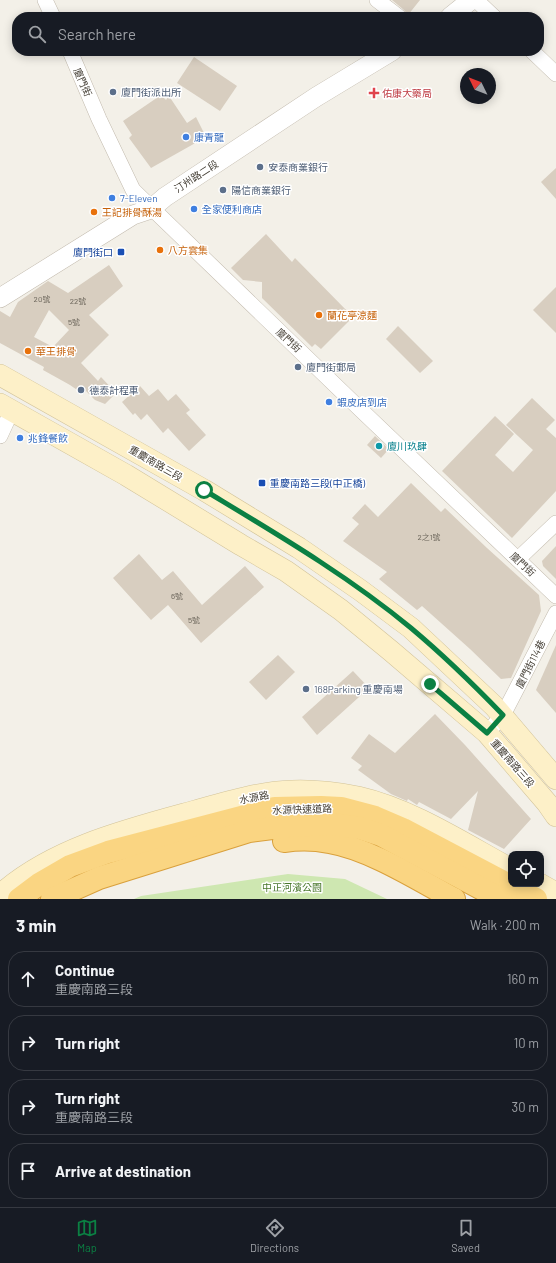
<!DOCTYPE html>
<html lang="en">
<head>
<meta charset="utf-8">
<style>
	:root { --surface:#171b24; --page:#20242c; --text:#f1f3f6; --muted:#9ea1a6; --line:#363941; --accent:#0b8043 }
	body { margin:0; font-family:Barlow,"Noto Sans TC",sans-serif; background:var(--page); color:var(--text) }
	.controls { position:absolute; right:12px; bottom:12px; display:grid; overflow:hidden; border-radius:8px; box-shadow:0 2px 10px #0003 }
	.controls button { width:36px; height:36px; display:grid; place-items:center; padding:0; border:0; border-bottom:1px solid var(--line); background:var(--surface); color:var(--text); font:20px sans-serif }
	.compass { position:absolute; left:460px; top:68px; width:36px; height:36px; border-radius:50%; background:var(--surface); box-shadow:0 2px 10px #0003; rotate:313deg }
	.stop { position:absolute; width:12px; height:12px; margin:-9px; border:3px solid #0b8043; border-radius:50%; background:#fff }
	.stop.end { background:#0b8043; border-color:#fff; box-shadow:0 1px 4px #0008 }
	.list { margin:0; padding:0; list-style:none }
	h2 { display:flex; justify-content:space-between; align-items:center; height:52px; margin:0; padding:0 16px; font-size:17px }
	h2 small { font-size:13px; font-weight:400; color:var(--muted) }
	.list li { display:grid; grid-template-columns:26px 1fr auto; gap:12px; align-items:center; box-sizing:border-box; height:56px; margin:0 8px 8px; padding:0 8px; border:1px solid var(--line); border-radius:16px }
	.list b { display:block; font-size:15px; white-space:nowrap }
	.list p { margin:0; font-size:13px; white-space:nowrap; color:var(--muted) }
	.list em { font-size:13px; font-style:normal; color:var(--muted) }
	.icon { flex:none; width:22px; height:22px; fill:none; stroke:currentColor; stroke-width:2; stroke-linecap:round; stroke-linejoin:round }
	.map { position:relative; flex:none; width:556px; height:899px; overflow:hidden }
	.search { position:absolute; background:var(--surface); box-shadow:0 2px 10px #0003; left:12px; right:12px; top:12px; height:44px; display:flex; align-items:center; gap:10px; box-sizing:border-box; padding:0 14px; border-radius:16px; color:var(--muted); font-size:15px }
	.sheet { height:308px; background:var(--surface) }
	nav { display:flex; justify-content:space-around; align-items:center; box-sizing:border-box; height:56px; border-top:1px solid var(--line); background:var(--surface); font-size:11px; color:var(--muted) }
	nav a { display:grid; justify-items:center; gap:2px }
	nav .on { color:var(--accent) }
	.map>svg:first-child { display:block }
	.green { fill:#cee7b1 }
	.building { fill:#d8cec0; fill-rule:evenodd }
	.lines { fill:none; stroke-linecap:round; stroke-linejoin:round }
	.minor-casing { stroke:#c2baad; stroke-width:16 }
	.tertiary-casing { stroke:#c2baad; stroke-width:20 }
	.secondary-casing { stroke:#d2c399; stroke-width:22 }
	.trunk-casing { stroke:#d9a03c; stroke-width:24 }
	.minor { stroke:#fff; stroke-width:15 }
	.tertiary { stroke:#fff; stroke-width:19 }
	.secondary { stroke:#fdf0c8; stroke-width:21 }
	.trunk { stroke:#fad582; stroke-width:22 }
	.route { stroke:#0b8043; stroke-width:5 }
	.service-dot { fill:#5c6f8a; stroke:#fff; stroke-width:1.5 }
	.health-dot { fill:#e0444e; stroke:#fff; stroke-width:1.5 }
	.shop-dot { fill:#3f7fe0; stroke:#fff; stroke-width:1.5 }
	.food-dot { fill:#e8710a; stroke:#fff; stroke-width:1.5 }
	.transit-dot { fill:#1a4fb4; stroke:#fff; stroke-width:1.5 }
	.culture-dot { fill:#0f9aa8; stroke:#fff; stroke-width:1.5 }
	.labels { text-anchor:middle; stroke-width:3; stroke-linejoin:round; paint-order:stroke }
	.number-label { font-size:8px; fill:#6a6459 }
	.street-label { font-size:10px; fill:#464037; stroke:#fff }
	.service-label { font-size:10px; fill:#4e5e75; stroke:#fff; text-anchor:start }
	.health-label { font-size:10px; fill:#be3a42; stroke:#fff; text-anchor:start }
	.shop-label { font-size:10px; fill:#366cbe; stroke:#fff; text-anchor:start }
	.food-label { font-size:10px; fill:#c56008; stroke:#fff; text-anchor:start }
	.transit-label { font-size:10px; fill:#164399; stroke:#fff; text-anchor:end }
	.culture-label { font-size:10px; fill:#0d838f; stroke:#fff; text-anchor:start }
	.park-label { font-size:10px; fill:#48772b; stroke:#fff }
</style>
</head>
<body>
<div class="map">
<svg width="556" height="899" viewBox="0 0 556 899">
	<rect width="100%" height="100%" fill="#f3f0e8"/>
	<polygon class="green" points="288,874 345,879 387,899 134,899 141,896"/>
	<g class="building">
		<polygon points="392,0 420,0 408,15 404,10"/>
		<polygon points="194,57 237,86 220,111 177,83"/>
		<polygon points="161,95 166,100 169,96 187,123 196,117 206,137 151,168 129,138 132,135 123,121"/>
		<polygon points="556,168 556,199 541,182"/>
		<polygon points="266,234 292,262 295,258 353,317 321,349 315,344 312,347 262,298 262,282 243,280 231,268"/>
		<path d="M109,265l14,21 -34,29 20,20 -28,28 17,18 3,-4 15,16 -11,11 -10,-4 -9,-9 -3,3 -13,-9 -27,-15 1,-3 -44,-24v-32l10,6 8,-15 30,-21 20,12zM49,310l20,20 -16,17 -19,-10z"/>
		<polygon points="556,287 556,333 533,310"/>
		<polygon points="398,326 433,361 420,373 386,339"/>
		<polygon points="140,386 149,396 158,389 168,401 176,394 190,410 186,413 206,435 189,451 168,428 163,433 147,414 141,420 135,413 133,415 122,402"/>
		<polygon points="532,398 555,420 546,429 556,438 556,491 512,538 442,471 495,416 514,434 495,455 513,472 533,450 506,425"/>
		<polygon points="375,436 389,449 381,458 367,445"/>
		<polygon points="411,483 441,512 445,508 487,548 539,595 541,611 511,678 501,679 470,649 422,606 417,610 379,579 387,572 343,541 359,524 352,518 365,504 378,517"/>
		<polygon points="556,546 556,579 543,566 542,561"/>
		<polygon points="139,554 162,580 173,571 202,605 245,566 264,587 201,643 168,605 151,620 113,578"/>
		<polygon points="556,645 556,713 536,690"/>
		<polygon points="278,655 295,672 266,700 249,682"/>
		<polygon points="353,671 369,688 317,735 302,717"/>
		<polygon points="435,714 465,745 531,819 504,849 468,830 478,791 451,819 419,802 417,805 408,799 407,801 391,794 358,770 362,766 351,758 369,734 395,753"/>
	</g>
	<g class="lines">
		<defs>
			<g id="minor">
				<polyline points="45,0 53,17"/>
				<polyline points="377,0 399,17"/>
				<polyline points="476,0 494,17"/>
				<polyline points="70,51 99,119 133,190 361,410 556,596"/>
				<polyline points="532,51 556,74"/>
				<polyline points="0,436 12,410"/>
				<polyline points="518,559 556,523"/>
				<polyline points="487,733 503,715 556,613"/>
			</g>
			<g id="tertiary">
				<polyline points="450,17 471,0"/>
				<polyline points="0,298 133,215 151,209 165,197 316,97 392,51"/>
			</g>
			<g id="secondary">
				<polyline points="0,375 204,490 299,548 360,590 411,628 494,706 556,779"/>
				<polyline points="0,404 126,475 241,545 286,571 341,610 391,651 487,733 547,803 556,816"/>
				<polyline points="540,884 556,893"/>
				<path d="M0,895c52,-47 129,-66 195,-84 32,-9 64,-19 97,-20 22,-1 45,2 66,6 53,12 105,46 153,72"/>
			</g>
			<g id="trunk">
				<path d="M284,841c15,-2 30,-2 45,1 41,7 88,37 125,57"/>
				<polyline points="19,899 39,884 70,866 108,852 275,808 321,807 341,808 375,817 403,829 536,899"/>
				<polyline points="52,899 99,878 249,831 288,826 332,824 360,828 381,835 501,899"/>
			</g>
		</defs>
		<use href="#minor" class="minor-casing"/>
		<use href="#tertiary" class="tertiary-casing"/>
		<use href="#secondary" class="secondary-casing"/>
		<use href="#trunk" class="trunk-casing"/>
		<use href="#minor" class="minor"/>
		<use href="#tertiary" class="tertiary"/>
		<use href="#secondary" class="secondary"/>
		<use href="#trunk" class="trunk"/>
	</g>
	<g class="lines">
		<path class="route" d="M204,490c71,43 143,85 207,138 31,26 64,58 92,87l-16,18 -57,-49"/>
	</g>
	<g class="service-dot">
		<circle cx="113" cy="92" r="4"/>
		<circle cx="260" cy="167" r="4"/>
		<circle cx="223" cy="190" r="4"/>
		<circle cx="298" cy="367" r="4"/>
		<circle cx="81" cy="390" r="4"/>
		<circle cx="306" cy="689" r="4"/>
	</g>
	<path class="health-dot" d="M372 87h4v4h4v4h-4v4h-4v-4h-4v-4h4z"/>
	<g class="shop-dot">
		<circle cx="186" cy="137" r="4"/>
		<circle cx="112" cy="198" r="4"/>
		<circle cx="194" cy="209" r="4"/>
		<circle cx="329" cy="402" r="4"/>
		<circle cx="20" cy="438" r="4"/>
	</g>
	<g class="food-dot">
		<circle cx="94" cy="212" r="4"/>
		<circle cx="160" cy="250" r="4"/>
		<circle cx="319" cy="315" r="4"/>
		<circle cx="28" cy="351" r="4"/>
	</g>
	<g class="transit-dot">
		<rect x="117" y="248" width="8" height="8" rx="2"/>
		<rect x="258" y="479" width="8" height="8" rx="2"/>
	</g>
	<circle class="culture-dot" cx="379" cy="446" r="4"/>
	<g class="labels">
		<g class="number-label">
			<text x="42" y="302">20號</text>
			<text x="78" y="304">22號</text>
			<text x="74" y="325">5號</text>
			<text x="429" y="540">2之1號</text>
			<text x="177" y="599">6號</text>
			<text x="194" y="623">5號</text>
		</g>
		<g class="street-label">
			<text transform="translate(83 82) rotate(66)" y="4">廈門街</text>
			<text transform="translate(196 176) rotate(-33)" y="4">汀州路二段</text>
			<text transform="translate(289 340) rotate(43)" y="4">廈門街</text>
			<text transform="translate(156 463) rotate(30)" y="4">重慶南路三段</text>
			<text transform="translate(523 564) rotate(43)" y="4">廈門街</text>
			<text transform="translate(530 664) rotate(-63)" y="4">廈門街114巷</text>
			<text transform="translate(513 763) rotate(49)" y="4">重慶南路三段</text>
			<text transform="translate(254 797) rotate(-11)" y="4">水源路</text>
			<text transform="translate(302 809) rotate(-2)" y="4">水源快速道路</text>
		</g>
		<g class="service-label">
			<text x="121" y="96">廈門街派出所</text>
			<text x="268" y="171">安泰商業銀行</text>
			<text x="231" y="194">陽信商業銀行</text>
			<text x="306" y="371">廈門街郵局</text>
			<text x="89" y="394">德泰計程車</text>
			<text x="314" y="693">168Parking 重慶南場</text>
		</g>
		<g class="health-label">
			<text x="382" y="97">佑康大藥局</text>
		</g>
		<g class="shop-label">
			<text x="194" y="141">康青龍</text>
			<text x="120" y="202">7-Eleven</text>
			<text x="202" y="213">全家便利商店</text>
			<text x="337" y="406">蝦皮店到店</text>
			<text x="28" y="442">兆鋒餐飲</text>
		</g>
		<g class="food-label">
			<text x="102" y="216">王記排骨酥湯</text>
			<text x="168" y="254">八方雲集</text>
			<text x="327" y="319">蘭花亭涼麵</text>
			<text x="36" y="355">華王排骨</text>
		</g>
		<g class="transit-label">
			<text x="113" y="256">廈門街口</text>
			<text x="270" y="487" text-anchor="start">重慶南路三段(中正橋)</text>
		</g>
		<g class="culture-label">
			<text x="387" y="450">廈川玖肆</text>
		</g>
		<g class="park-label">
			<text x="292" y="891">中正河濱公園</text>
		</g>
	</g>
</svg>
<div class="controls">
<button><svg class="icon" aria-label="locate" viewBox="0 0 24 24"><circle cx="12" cy="12" r="6"/><path d="M12 2v4M12 18v4M2 12h4M18 12h4"/></svg></button>
</div>
<svg class="compass" viewBox="-18 -18 36 36"><path d="M0-13l5 13h-10z" fill="#e53935"/><path d="M0 13l5-13h-10z" fill="#9ea1a6"/></svg>
<div class="stop" style="left:204px;top:490px"></div>
<div class="stop end" style="left:430px;top:684px"></div>
<div class="search"><svg class="icon" aria-label="search" viewBox="0 0 24 24"><circle cx="10" cy="10" r="6"/><path d="M15 15l6 6"/></svg>Search here</div>
</div>
<section class="sheet">
<h2>3 min<small>Walk · 200 m</small></h2>
<ul class="list">
<li><svg class="icon" aria-label="ahead" viewBox="0 0 24 24"><path d="M12 20V5M6 11l6-6 6 6"/></svg><div><b>Continue</b><p>重慶南路三段</p></div><em>160 m</em></li>
<li><svg class="icon" aria-label="right" viewBox="0 0 24 24"><path d="M7 20v-9h11M14 6l5 5-5 5"/></svg><div><b>Turn right</b></div><em>10 m</em></li>
<li><svg class="icon" aria-label="right" viewBox="0 0 24 24"><path d="M7 20v-9h11M14 6l5 5-5 5"/></svg><div><b>Turn right</b><p>重慶南路三段</p></div><em>30 m</em></li>
<li><svg class="icon" aria-label="arrive" viewBox="0 0 24 24"><path d="M6 21V4h12l-3 4 3 4H6"/></svg><div><b>Arrive at destination</b></div></li>
</ul>
</section>
<nav>
<a class="on"><svg class="icon" aria-label="map" viewBox="0 0 24 24"><path d="M3 6l6-2 6 2 6-2v14l-6 2-6-2-6 2zM9 4v14M15 6v14"/></svg>Map</a>
<a><svg class="icon" aria-label="directions" viewBox="0 0 24 24"><path d="M12 3l9 9-9 9-9-9zM9 14v-3h6M13 9l2 2-2 2"/></svg>Directions</a>
<a><svg class="icon" aria-label="saved" viewBox="0 0 24 24"><path d="M7 4h10v16l-5-4-5 4z"/></svg>Saved</a>
</nav>
</body>
</html>
